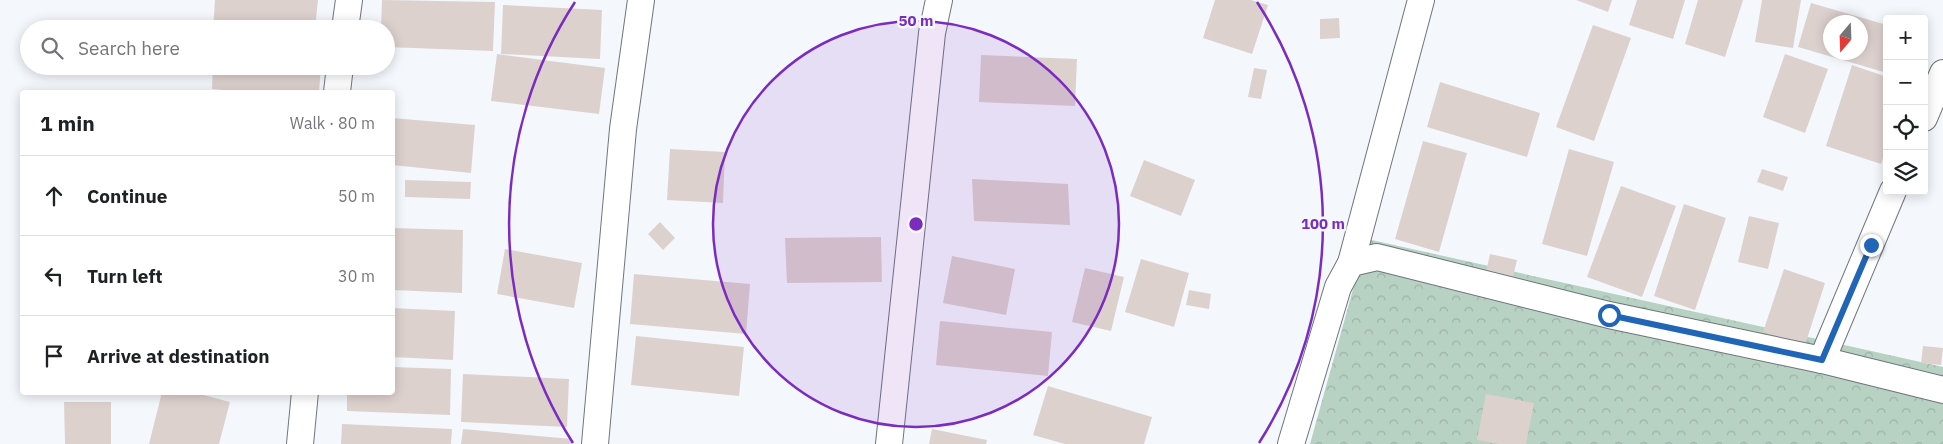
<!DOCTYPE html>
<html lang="en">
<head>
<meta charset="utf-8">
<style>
	:root { --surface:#fff; --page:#f6f6f6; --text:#202124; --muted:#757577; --line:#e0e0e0 }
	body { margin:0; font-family:"IBM Plex Sans",sans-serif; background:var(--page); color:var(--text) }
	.controls { position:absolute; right:15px; top:15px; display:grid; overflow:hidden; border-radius:5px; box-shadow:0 2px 12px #0003 }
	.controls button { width:45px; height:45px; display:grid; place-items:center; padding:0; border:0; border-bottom:1px solid var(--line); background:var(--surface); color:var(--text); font:25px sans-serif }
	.compass { position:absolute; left:1823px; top:15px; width:45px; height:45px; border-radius:50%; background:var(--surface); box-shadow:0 2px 12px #0003; rotate:199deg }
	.stop { position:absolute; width:15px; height:15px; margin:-11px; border:4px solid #2166b6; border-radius:50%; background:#fff }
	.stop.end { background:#2166b6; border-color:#fff; box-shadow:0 1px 5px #0008 }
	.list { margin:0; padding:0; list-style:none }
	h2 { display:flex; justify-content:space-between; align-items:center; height:65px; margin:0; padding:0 20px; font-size:21px }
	h2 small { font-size:16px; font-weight:400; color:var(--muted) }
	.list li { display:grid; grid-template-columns:32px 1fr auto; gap:15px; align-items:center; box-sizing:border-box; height:80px; padding:0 20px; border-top:1px solid var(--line) }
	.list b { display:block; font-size:19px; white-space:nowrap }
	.list em { font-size:16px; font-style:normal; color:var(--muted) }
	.icon { flex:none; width:28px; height:28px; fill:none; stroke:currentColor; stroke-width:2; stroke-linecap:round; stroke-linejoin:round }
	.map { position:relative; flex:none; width:1943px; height:444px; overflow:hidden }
	.search { position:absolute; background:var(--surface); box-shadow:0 2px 12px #0003; left:20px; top:20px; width:375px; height:55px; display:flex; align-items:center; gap:12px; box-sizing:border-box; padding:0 18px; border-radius:28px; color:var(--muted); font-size:19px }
	.panel { position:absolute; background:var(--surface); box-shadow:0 2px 12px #0003; left:20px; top:90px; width:375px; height:305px; border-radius:5px }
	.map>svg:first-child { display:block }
	.forest { fill:url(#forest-crowns) }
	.building { fill:#ddd1ce; fill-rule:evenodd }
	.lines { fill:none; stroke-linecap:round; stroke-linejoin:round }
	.minor-casing { stroke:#6f757c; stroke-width:28 }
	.minor { stroke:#fff; stroke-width:26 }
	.route { stroke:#2166b6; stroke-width:6 }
	.ring { fill:none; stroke:#7b2cbf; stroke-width:2.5 }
	.centre { fill:#7b2cbf; stroke:#f4f8fd; stroke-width:2.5 }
	.ring-label { font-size:15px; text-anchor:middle; font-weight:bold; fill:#7b2cbf; stroke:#f4f8fd; stroke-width:5; stroke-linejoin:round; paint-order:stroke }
</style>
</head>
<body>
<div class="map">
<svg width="1943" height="444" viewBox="0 0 1943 444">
	<defs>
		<pattern id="forest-crowns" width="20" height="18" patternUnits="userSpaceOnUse" patternTransform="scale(1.25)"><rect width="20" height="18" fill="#b7d1c2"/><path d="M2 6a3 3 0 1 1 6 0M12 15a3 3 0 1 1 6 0" fill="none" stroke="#9db3a7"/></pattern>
	</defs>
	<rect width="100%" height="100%" fill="#f4f8fd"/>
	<polygon class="forest" points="1367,239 1943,367 1943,444 1310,444"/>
	<g class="building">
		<polygon points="215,0 318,0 315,29 213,29"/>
		<polygon points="382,0 495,2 493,51 386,47 386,29 381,29"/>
		<polygon points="1215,0 1251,0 1268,5 1252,54 1203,38"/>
		<polygon points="1576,0 1612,0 1608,12"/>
		<polygon points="1637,0 1685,0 1673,39 1629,25"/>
		<polygon points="1698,0 1743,0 1725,57 1685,44"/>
		<polygon points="1762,0 1801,0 1793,48 1755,42"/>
		<path d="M1811,3l76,22v48l-89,-26zM1830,22h30v30h-30z"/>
		<polygon points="503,5 602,10 600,59 501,54"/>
		<polygon points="1339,18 1340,38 1320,39 1320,19"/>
		<polygon points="1593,25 1631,38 1594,141 1556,127"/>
		<polygon points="497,54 605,68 599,114 491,101"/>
		<polygon points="1785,54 1828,69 1805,133 1763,117"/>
		<polygon points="981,55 1077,59 1075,106 979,102"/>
		<polygon points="1852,65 1887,77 1887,146 1881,164 1826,146"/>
		<polygon points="213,66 321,66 319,92 249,92 212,89"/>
		<polygon points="1254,68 1267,70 1261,99 1248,97"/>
		<polygon points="1440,82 1540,113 1527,157 1427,127"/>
		<polygon points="392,118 475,125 471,173 392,165"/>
		<polygon points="1423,141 1467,153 1439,252 1395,239"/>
		<polygon points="670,149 725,152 723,203 667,200"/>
		<polygon points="1569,149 1614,162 1587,256 1542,244"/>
		<polygon points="1144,160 1195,180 1181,216 1130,196"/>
		<polygon points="1762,169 1788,177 1783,191 1757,182"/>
		<polygon points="972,179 1068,184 1070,225 974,221"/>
		<polygon points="405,180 471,182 470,199 405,197"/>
		<polygon points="1621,186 1676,206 1642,297 1587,277"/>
		<polygon points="1684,204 1726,218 1695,310 1654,296"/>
		<polygon points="1749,216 1779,223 1768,269 1738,262"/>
		<polygon points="660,222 675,238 663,250 648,234"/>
		<polygon points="392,228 463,230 462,293 392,290"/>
		<polygon points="881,237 882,282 787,283 785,238"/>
		<polygon points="505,249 582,263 574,308 497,294"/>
		<polygon points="1490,254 1517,260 1513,277 1486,272"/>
		<polygon points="952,256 1015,269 1006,315 943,303"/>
		<polygon points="1141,259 1189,273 1174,327 1125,312"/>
		<polygon points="1085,268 1124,277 1111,331 1072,322"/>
		<polygon points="1784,269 1825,283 1805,345 1763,332"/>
		<polygon points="634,274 750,284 746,334 630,324"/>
		<polygon points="1189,290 1211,294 1209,309 1186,305"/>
		<polygon points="392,308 455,311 453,360 392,357"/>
		<polygon points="940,321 1052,332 1048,376 936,365"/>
		<polygon points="636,336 744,347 739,396 631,385"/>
		<polygon points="1923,346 1943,348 1941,365 1921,363"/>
		<polygon points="392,367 451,369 450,415 347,411 347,392 392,392"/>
		<polygon points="463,374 569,379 567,427 461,422"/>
		<polygon points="1048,386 1152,417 1144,444 1065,444 1033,435"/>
		<polygon points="162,392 192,392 230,402 219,444 149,444"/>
		<polygon points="1486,394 1534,403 1526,444 1498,444 1477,440"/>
		<polygon points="64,402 111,402 111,444 65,444"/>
		<polygon points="342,424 452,429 451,444 341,444"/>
		<polygon points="463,429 572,439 572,444 461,444"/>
		<polygon points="932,429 987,440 986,444 929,444"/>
	</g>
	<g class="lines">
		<defs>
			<g id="minor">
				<polyline points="345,29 349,0"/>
				<polyline points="337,92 340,66"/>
				<polyline points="1924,118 1943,73"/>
				<polyline points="1351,263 1421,0"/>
				<polyline points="1822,360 1893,191"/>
				<polyline points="300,444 305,392"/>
				<polyline points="595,444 623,129 641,0"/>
				<polyline points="889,444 932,33 939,0"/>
				<polyline points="1291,444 1338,287 1351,263 1377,257 1609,315 1822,360 1943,390"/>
			</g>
		</defs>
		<use href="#minor" class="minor-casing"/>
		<use href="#minor" class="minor"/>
	</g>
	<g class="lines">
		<polyline class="route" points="1609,315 1822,360 1871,245"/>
	</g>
	<circle cx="916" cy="224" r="203" fill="#7b2cbf" fill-opacity=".12"/>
	<g class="ring">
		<circle cx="916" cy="224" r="203"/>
		<path d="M573 443A407 407 0 0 1 575 2M1257 2A407 407 0 0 1 1259 443"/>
	</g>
	<circle cx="916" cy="224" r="8" class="centre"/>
	<g class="ring-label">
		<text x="916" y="26">50 m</text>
		<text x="1323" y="229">100 m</text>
	</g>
</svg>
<div class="controls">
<button>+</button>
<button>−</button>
<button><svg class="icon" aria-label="locate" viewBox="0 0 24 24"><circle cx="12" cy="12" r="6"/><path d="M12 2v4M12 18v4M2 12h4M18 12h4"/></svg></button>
<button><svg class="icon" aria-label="layers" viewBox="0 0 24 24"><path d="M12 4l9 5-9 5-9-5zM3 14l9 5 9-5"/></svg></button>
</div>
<svg class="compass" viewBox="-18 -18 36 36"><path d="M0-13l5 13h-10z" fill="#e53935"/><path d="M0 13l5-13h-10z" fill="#757577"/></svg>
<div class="stop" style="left:1609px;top:315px"></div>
<div class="stop end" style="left:1871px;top:245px"></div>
<div class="search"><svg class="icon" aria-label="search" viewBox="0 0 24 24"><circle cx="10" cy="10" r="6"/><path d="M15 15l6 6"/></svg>Search here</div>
<section class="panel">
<h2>1 min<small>Walk · 80 m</small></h2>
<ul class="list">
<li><svg class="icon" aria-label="ahead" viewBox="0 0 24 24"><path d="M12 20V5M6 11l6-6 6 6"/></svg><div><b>Continue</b></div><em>50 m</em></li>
<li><svg class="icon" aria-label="left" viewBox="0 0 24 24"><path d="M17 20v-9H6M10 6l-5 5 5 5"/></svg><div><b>Turn left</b></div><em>30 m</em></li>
<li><svg class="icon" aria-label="arrive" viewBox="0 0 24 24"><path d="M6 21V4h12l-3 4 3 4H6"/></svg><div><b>Arrive at destination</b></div></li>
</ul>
</section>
</div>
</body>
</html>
